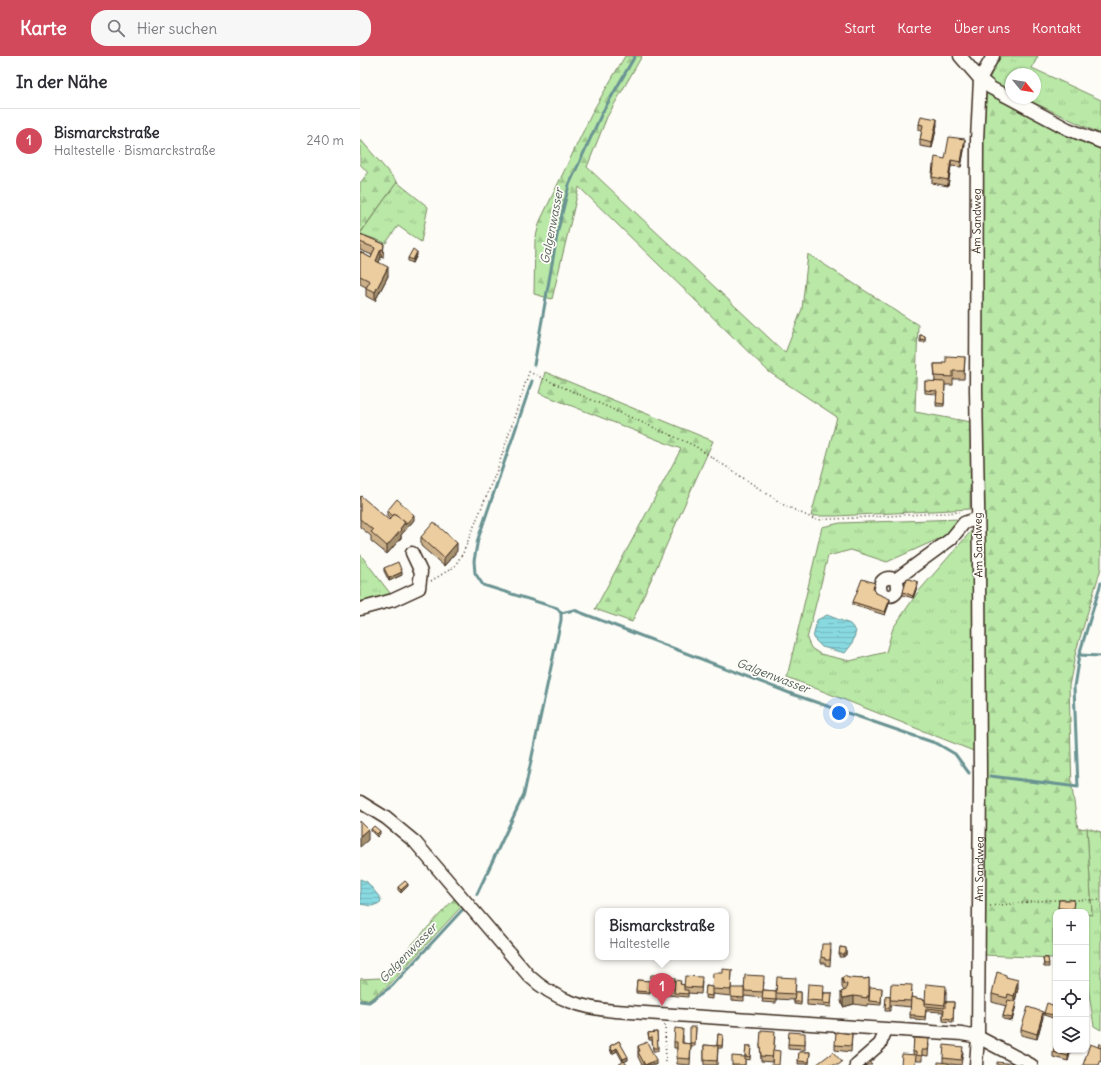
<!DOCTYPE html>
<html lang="de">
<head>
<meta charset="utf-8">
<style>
	:root { --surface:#fff; --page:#f7f7f7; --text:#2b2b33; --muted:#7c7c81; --line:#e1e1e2; --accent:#d1495b }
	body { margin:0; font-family:Delius,sans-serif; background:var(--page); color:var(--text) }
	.controls { position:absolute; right:12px; bottom:12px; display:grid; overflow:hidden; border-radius:8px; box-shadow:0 1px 3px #0004 }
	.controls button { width:36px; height:36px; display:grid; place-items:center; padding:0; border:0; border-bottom:1px solid var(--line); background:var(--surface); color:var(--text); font:20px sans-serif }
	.compass { position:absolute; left:645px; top:12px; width:36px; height:36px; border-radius:50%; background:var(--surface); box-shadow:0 1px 3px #0004; rotate:120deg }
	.you { position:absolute; left:479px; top:657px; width:14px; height:14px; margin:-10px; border:3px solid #fff; border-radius:50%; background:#1a73e8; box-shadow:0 0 0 6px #1a73e833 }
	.badge { display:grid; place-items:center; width:26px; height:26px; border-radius:50%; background:var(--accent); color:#fff; font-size:13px; font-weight:700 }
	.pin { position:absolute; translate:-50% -33px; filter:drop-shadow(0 1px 2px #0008) }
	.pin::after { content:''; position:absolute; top:21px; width:14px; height:12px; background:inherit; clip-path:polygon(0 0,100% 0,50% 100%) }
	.popup { position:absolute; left:235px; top:852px; width:134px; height:52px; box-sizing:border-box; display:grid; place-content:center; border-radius:8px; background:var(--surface); filter:drop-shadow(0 1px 3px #0005); font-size:13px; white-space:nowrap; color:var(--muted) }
	.popup b { font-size:15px; color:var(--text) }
	.popup::after { content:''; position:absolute; left:50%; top:100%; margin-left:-8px; border:8px solid transparent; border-top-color:var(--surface) }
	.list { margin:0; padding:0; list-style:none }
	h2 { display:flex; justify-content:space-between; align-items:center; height:52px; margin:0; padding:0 16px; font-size:17px }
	h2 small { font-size:13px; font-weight:400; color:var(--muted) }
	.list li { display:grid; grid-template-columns:26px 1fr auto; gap:12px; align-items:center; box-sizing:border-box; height:64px; padding:0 16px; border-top:1px solid var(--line) }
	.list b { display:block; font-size:15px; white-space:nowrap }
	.list p { margin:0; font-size:13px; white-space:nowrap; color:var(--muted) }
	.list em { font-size:13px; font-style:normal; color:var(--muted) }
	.icon { flex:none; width:22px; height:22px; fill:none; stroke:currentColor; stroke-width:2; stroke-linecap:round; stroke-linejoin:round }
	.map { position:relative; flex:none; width:741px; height:1009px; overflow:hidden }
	header { display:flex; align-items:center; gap:24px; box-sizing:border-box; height:56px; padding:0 20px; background:var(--accent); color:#fff }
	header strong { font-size:19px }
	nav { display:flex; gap:22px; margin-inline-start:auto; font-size:14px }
	.search { width:280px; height:36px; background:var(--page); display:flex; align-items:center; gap:10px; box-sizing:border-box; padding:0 14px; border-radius:16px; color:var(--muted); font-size:15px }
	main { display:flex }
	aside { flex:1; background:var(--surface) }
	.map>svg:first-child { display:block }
	.grass { fill:url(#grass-tufts); stroke:#7a8962 }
	.forest { fill:url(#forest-firs); stroke:#7a8962 }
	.water { fill:url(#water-rules); stroke:#699392 }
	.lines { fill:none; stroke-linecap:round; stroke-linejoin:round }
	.stream { stroke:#699392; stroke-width:3 }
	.minor-casing { stroke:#3b2a1e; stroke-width:15 }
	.path { stroke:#3b2a1e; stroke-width:1.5; stroke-dasharray:1 3; stroke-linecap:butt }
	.minor { stroke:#fdfcf7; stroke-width:12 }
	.wall { fill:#cbb089; stroke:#3b2a1e }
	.shaded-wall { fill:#a5906f; stroke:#3b2a1e }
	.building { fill:#eccd9f; stroke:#3b2a1e }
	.labels { text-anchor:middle; stroke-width:3.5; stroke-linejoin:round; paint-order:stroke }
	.street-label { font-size:11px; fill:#3b2a1e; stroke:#fdfcf7 }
	.water-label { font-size:12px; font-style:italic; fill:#525f58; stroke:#fdfcf7 }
</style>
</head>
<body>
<header>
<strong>Karte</strong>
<div class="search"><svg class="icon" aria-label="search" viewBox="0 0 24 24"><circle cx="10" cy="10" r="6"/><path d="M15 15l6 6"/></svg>Hier suchen</div>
<nav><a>Start</a><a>Karte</a><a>Über uns</a><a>Kontakt</a></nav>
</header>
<main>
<aside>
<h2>In der Nähe<small></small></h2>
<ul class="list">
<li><span class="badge">1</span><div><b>Bismarckstraße</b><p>Haltestelle · Bismarckstraße</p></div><em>240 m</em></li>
</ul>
</aside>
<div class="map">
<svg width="741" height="1009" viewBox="0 0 741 1009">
	<defs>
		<pattern id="grass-tufts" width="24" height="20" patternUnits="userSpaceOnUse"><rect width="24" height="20" fill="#b9e8a7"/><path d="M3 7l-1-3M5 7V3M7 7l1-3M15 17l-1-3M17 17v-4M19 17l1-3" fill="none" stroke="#a0c78f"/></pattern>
		<pattern id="forest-firs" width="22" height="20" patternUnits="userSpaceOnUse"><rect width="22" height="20" fill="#b9e8a7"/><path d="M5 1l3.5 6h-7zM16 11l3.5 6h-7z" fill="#a0c78f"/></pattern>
		<pattern id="water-rules" width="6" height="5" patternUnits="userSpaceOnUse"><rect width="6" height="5" fill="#88d9e0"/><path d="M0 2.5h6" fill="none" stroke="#76bac0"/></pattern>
	</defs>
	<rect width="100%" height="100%" fill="#fdfcf7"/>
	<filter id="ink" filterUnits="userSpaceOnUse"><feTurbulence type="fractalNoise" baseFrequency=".025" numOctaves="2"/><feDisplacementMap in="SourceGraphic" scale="8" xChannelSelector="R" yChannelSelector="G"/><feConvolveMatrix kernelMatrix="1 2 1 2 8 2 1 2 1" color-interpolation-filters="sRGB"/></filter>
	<g filter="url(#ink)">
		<g class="grass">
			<polygon points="640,0 678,0 672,12 741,44 741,78 664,42 675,42 675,18 651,18 651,36 628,25"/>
			<polygon points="37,126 68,151 61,186 38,170 26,187 0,178"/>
			<polygon points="601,463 583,481 527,506 491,494 468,500 447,583 451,592 460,598 490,605 526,596 533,572 558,536 613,473 616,696 427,621 462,471 480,467"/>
			<polygon points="0,498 33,541 0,550"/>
			<polygon points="727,772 741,776 741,974 734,970 726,918 726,859 732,858"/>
		</g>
		<g class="forest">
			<polygon points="265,0 282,0 247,61 227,111 425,297 442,253 448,198 558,269 555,356 611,366 610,453 476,460 451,460 477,361 409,316 219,131 192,243 174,238 175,184 180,165 234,53"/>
			<polygon points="627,28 741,82 741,512 716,595 709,630 712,732 718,773 727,772 732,859 726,858 726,856 693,857 693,902 624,899 620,130"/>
			<polygon points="0,83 37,126 0,177 0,127 8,117 0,108"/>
			<polygon points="185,316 353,385 272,566 235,553 321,393 179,337"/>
			<polygon points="95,842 102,850 30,928 9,944 0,943 0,923 21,922"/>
		</g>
		<g class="water">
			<polygon points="467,559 490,568 496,575 492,588 485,597 462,591 453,582 457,564"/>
			<polygon points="0,823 7,826 21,843 20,847 12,850 0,848"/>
		</g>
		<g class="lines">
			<g class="stream">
				<polyline points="174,309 198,174 209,129 242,57 275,0"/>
				<polyline points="201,557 214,554 432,638 578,688 595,698 609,717"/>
				<polyline points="719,599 741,600"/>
				<polyline points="630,720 718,731 714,631 719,599 741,527"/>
				<polyline points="117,838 164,738 201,564 201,557 197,552 123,529 115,517 114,505 118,483 172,325"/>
				<polyline points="0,945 9,946 32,930 104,852"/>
			</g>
			<defs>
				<g id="minor">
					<polyline points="600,0 620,23 631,32 708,73 741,86"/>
					<circle cx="529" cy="531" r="9"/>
					<polyline points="535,524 591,483 604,467 618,462"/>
					<polyline points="0,553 33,544 59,532 61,516 52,497"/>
					<path d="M0,746l26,16 29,24 114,134c25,23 52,32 86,35l347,23 16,3 53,28"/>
					<polyline points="496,1009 520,988 526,974"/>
					<path id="s1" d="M616,1009l2,-28 2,-257 -1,-219 -3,-171 1,-250 3,-61 13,-23"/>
				</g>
			</defs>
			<use href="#minor" class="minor-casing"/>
			<g class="path">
				<polyline points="71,525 94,511 103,497 137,414 169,316 335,390 424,449 456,464 600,456"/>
				<polyline points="630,850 690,844 740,844"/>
				<polyline points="305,969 306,1009"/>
			</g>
			<use href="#minor" class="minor"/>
		</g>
		<g class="wall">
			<polygon points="559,68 577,69 572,92 560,90 560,84 562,74 559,74"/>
			<polygon points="605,89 601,111 591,110 588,130 572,127 572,118 574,109 585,103"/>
			<polygon points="0,178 24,188 23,202 21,201 19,206 28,220 15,245 6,240 6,231 0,228 0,196 11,202 12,199 0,194"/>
			<polygon points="57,199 53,207 48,205 48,202"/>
			<polygon points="560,279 565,280 565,286 560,286"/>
			<polygon points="605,301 604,323 593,323 593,329 585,329 584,350 576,350 577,338 565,337 565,325 575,326 574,308 583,308 586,306"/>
			<polygon points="0,441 29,464 30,463 27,460 27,455 54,464 41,479 41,482 27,498 11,485 11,480 0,471"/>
			<polygon points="61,481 97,495 84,510 61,490"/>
			<polygon points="24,512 42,519 29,525 24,515"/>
			<polygon points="558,529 553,542 543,539 543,536"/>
			<polygon points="515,530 514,533 516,537 530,545 525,559 493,549 493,546"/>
			<polygon points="11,773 20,778 17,781 11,775"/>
			<polygon points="48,830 41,837 38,834 38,831"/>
			<polygon points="699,844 714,844 713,855 698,855"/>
			<polygon points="480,891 486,892 486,899 483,901 479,901"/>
			<polygon points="471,894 470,910 465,909 465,907 461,907 461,901"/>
			<polygon points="683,902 688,902 689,911 684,911"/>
			<polygon points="372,914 371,935 384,932 404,926 403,934 416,935 436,928 435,936 441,936 441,949 434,948 434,944 416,943 416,947 402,946 403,942 384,940 384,945 371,944 371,940 352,938 352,943 345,942 346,930 352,931 363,917"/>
			<polygon points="295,919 295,933 290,932 290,938 276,937 277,924 290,925"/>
			<polygon points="646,921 658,932 655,946 656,949 652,965 643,963 643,960 646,950 632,946 632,938"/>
			<polygon points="482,922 505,923 509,922 509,945 522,932 521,949 507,948 507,950 494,948 483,951 481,945 481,936 484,935 482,931"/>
			<polygon points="315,925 321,928 324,929 342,926 341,938 328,937 328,941 299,938 299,932"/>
			<polygon points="552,934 551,941 565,944 586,935 586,946 594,946 593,966 583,965 583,956 566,955 565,964 555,963 555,962 550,962 551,951 530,949 530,955 525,955 526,940 530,941"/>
			<polygon points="464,937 472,937 471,951 447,949 447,944"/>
			<polygon points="695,953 693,962 684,959 684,957"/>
			<polygon points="683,961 677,983 661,979 661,973"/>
			<polygon points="336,971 335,990 331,990 330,1009 317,1008 317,992 314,992 314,986 323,979 323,987 330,988"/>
			<polygon points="297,976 298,995 293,995 292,984 289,984 288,977"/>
			<polygon points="358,978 363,979 362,992 358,992 357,1009 344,1009 344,989 357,990"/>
			<polygon points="492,978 491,996 475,994 475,989"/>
			<polygon points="415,980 412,1006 401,1005 400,988"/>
			<polygon points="554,982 569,988 568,1000 562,999 562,1005 556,1005 553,999"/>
			<polygon points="445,983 445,994 428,993 428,988"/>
			<polygon points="259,985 268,1004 263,1006 257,995 252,998 250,993 250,990"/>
			<polygon points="278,990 296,1009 282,1009 278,1001"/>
			<polygon points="386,990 391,990 390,1004 385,1003 385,1009 372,1009 385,1001"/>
			<polygon points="696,994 711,994 708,1005 693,1001 693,996"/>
			<polygon points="439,996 450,996 449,1008 438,1008"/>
			<polygon points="603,997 601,1009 589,1008 583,1007 583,1002"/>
		</g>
		<g class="shaded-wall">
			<polygon points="577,63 577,69 572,92 572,87"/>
			<polygon points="605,83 605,89 601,111 601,106"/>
			<polygon points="591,104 591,110 588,130 588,124"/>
			<polygon points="21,193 21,201 16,213 16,205"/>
			<polygon points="57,196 57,199 53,207 53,204"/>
			<polygon points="28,211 28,220 15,245 15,236"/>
			<polygon points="54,459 54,464 41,479 41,482 27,498 27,490 40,473 45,466"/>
			<polygon points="97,487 97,495 84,510 84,502"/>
			<polygon points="42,516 42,519 29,525 29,522"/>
			<polygon points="558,526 558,529 553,542 553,540"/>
			<polygon points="530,543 530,545 525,559 525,556"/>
			<polygon points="8,773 8,784 0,791 0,780"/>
			<polygon points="20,775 20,778 17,781 17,778"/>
			<polygon points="48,828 48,830 41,837 41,834"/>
			<polygon points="486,896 486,899 483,901 483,898"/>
			<polygon points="658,924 658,932 654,948 654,940"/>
			<polygon points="494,940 494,948 483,951 483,942"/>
			<polygon points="656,946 656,949 652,965 652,962"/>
			<polygon points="683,956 683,961 677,983 677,978"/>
			<polygon points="257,992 257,995 252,998 252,995"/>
			<polygon points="710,994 711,994 708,1005 708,1000"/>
			<polygon points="268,1001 268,1004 263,1006 263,1003"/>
			<polygon points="296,1004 296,1009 285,1009"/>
		</g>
		<g class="building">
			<polygon points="561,60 577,63 572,87 560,84 563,69 559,68"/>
			<polygon points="589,81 605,83 601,106 591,104 588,124 572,121 575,101 585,103"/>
			<polygon points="573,109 574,109 573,118 572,118"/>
			<polygon points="0,178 24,188 23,194 21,193 16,205 28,211 15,236 6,232 10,225 0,220 0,196 11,202 15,192 0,186"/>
			<polygon points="53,193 57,196 53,204 48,202"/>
			<polygon points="560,279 565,280 565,284 560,283"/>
			<polygon points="586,300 605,301 604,315 593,315 593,321 575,320 574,308 583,308 583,306 586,306"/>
			<polygon points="565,325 585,326 584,348 576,347 577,335 565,334"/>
			<polygon points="1,440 29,464 34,458 45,466 40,473 41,474 27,490 11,476 13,474 0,463 0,441"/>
			<polygon points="37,443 54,459 45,469 45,466 34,458 33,460 27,455"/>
			<polygon points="74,466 97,487 84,502 61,481"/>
			<polygon points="38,506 42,516 29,522 24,512"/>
			<polygon points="547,522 558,526 553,540 543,536"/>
			<polygon points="502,523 515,527 513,532 516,537 530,543 525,556 493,546"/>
			<polygon points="0,765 8,773 0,780"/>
			<polygon points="14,770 20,775 17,778 11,773"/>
			<polygon points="45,825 48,828 41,834 38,831"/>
			<polygon points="699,844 714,844 713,853 698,852"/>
			<polygon points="462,888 471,888 470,904 465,904 465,902 461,901"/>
			<polygon points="480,891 486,892 486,896 483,898 479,898"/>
			<polygon points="683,902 688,902 689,908 684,908"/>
			<polygon points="363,913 372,914 371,934 352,933 353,917 363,917"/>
			<polygon points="637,916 646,919 646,921 658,924 654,940 648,938 647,942 632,938"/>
			<polygon points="291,919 295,919 295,930 290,930 290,936 276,935 277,924 290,925"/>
			<polygon points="385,919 404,920 403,936 384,935"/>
			<polygon points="325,920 342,921 341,932 324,931"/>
			<polygon points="484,920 489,922 505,923 509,922 509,940 507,940 507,942 494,940 483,942 481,936 486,934 487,928 484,928 482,922"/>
			<polygon points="300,921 315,922 314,933 299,932"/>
			<polygon points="417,921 436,922 435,938 416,937"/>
			<polygon points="315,924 321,925 320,928 324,929 324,934 328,934 328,938 314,937"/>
			<polygon points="448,928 464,929 463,945 447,944"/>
			<polygon points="531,928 552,929 551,945 530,944"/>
			<polygon points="566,928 586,930 585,949 565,947"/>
			<polygon points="346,930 352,931 352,940 345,939"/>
			<polygon points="510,931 522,932 521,946 509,945"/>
			<polygon points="371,932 384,932 384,942 371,941"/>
			<polygon points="403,934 416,935 416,944 402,943"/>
			<polygon points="435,936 441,936 441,946 434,946"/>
			<polygon points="464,937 472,937 471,948 463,947"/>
			<polygon points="526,940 530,941 530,952 525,952"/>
			<polygon points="551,941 565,944 565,950 585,952 585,946 594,946 593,963 583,962 584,954 566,952 565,961 555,960 555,959 550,959"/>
			<polygon points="648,944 656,946 652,962 643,960"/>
			<polygon points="687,947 695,950 693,959 684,957"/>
			<polygon points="668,951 683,956 677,978 661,973"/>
			<polygon points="330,971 336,971 335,987 330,987"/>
			<polygon points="315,972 323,973 322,987 331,988 330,1003 317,1002 317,986 314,986"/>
			<polygon points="401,974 415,975 413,1001 401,1000 400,988"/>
			<polygon points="297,976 298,992 293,992 292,981 289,982 288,977"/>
			<polygon points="429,976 445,977 445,989 428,988"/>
			<polygon points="476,976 492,978 491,990 475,989"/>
			<polygon points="358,978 363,979 362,990 357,989"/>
			<polygon points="554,982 569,983 568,994 562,994 562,1000 556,999 556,996 553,996"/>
			<polygon points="696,984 696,994 710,994 708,1000 693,996"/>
			<polygon points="259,985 268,1001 263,1003 257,992 252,995 250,990"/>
			<polygon points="287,986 296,1004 285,1009 278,996 280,995 278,990"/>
			<polygon points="730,988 741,992 741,1004 739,1009 723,1009"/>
			<polygon points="739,988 741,988 741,992 738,991"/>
			<polygon points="344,989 358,990 357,1005 344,1004"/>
			<polygon points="584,989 603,991 601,1004 583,1002"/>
			<polygon points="386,990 391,990 390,1001 385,1000"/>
			<polygon points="413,994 420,995 419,1009 412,1009"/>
			<polygon points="439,996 450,996 449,1006 438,1005"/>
			<polygon points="473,996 482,1006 478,1009 456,1009"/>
			<polygon points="542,998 556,999 555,1009 541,1009"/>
			<polygon points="372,1000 385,1001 385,1009 372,1009"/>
			<polygon points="264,1005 267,1009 258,1009"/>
			<polygon points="509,1006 512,1009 505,1009"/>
			<polygon points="578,1006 589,1007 588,1009 578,1009"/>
			<polygon points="637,1006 663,1009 637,1009"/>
		</g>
	</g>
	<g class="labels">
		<g class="street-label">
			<text dy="4" stroke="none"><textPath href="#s1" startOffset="844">Am Sandweg</textPath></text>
			<text transform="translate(618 489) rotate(-91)" y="4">Am Sandweg</text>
			<text dy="4" stroke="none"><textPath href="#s1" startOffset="196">Am Sandweg</textPath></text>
		</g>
		<g class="water-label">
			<text transform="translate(192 170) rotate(-79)" y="4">Galgenwasser</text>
			<text transform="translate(413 620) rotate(21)" y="4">Galgenwasser</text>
			<text transform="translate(48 897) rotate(-46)" y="4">Galgenwasser</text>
		</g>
	</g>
</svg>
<div class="controls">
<button>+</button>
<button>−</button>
<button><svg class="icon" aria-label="locate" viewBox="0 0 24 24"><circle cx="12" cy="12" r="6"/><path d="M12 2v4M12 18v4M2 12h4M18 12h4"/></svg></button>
<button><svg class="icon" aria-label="layers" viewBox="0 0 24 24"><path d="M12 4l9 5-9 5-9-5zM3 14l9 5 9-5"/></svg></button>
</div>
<svg class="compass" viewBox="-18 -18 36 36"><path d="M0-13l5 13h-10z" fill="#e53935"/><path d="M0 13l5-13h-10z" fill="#7c7c81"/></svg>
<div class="you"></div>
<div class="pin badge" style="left:302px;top:950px">1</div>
<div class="popup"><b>Bismarckstraße</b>Haltestelle</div>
</div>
</main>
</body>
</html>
